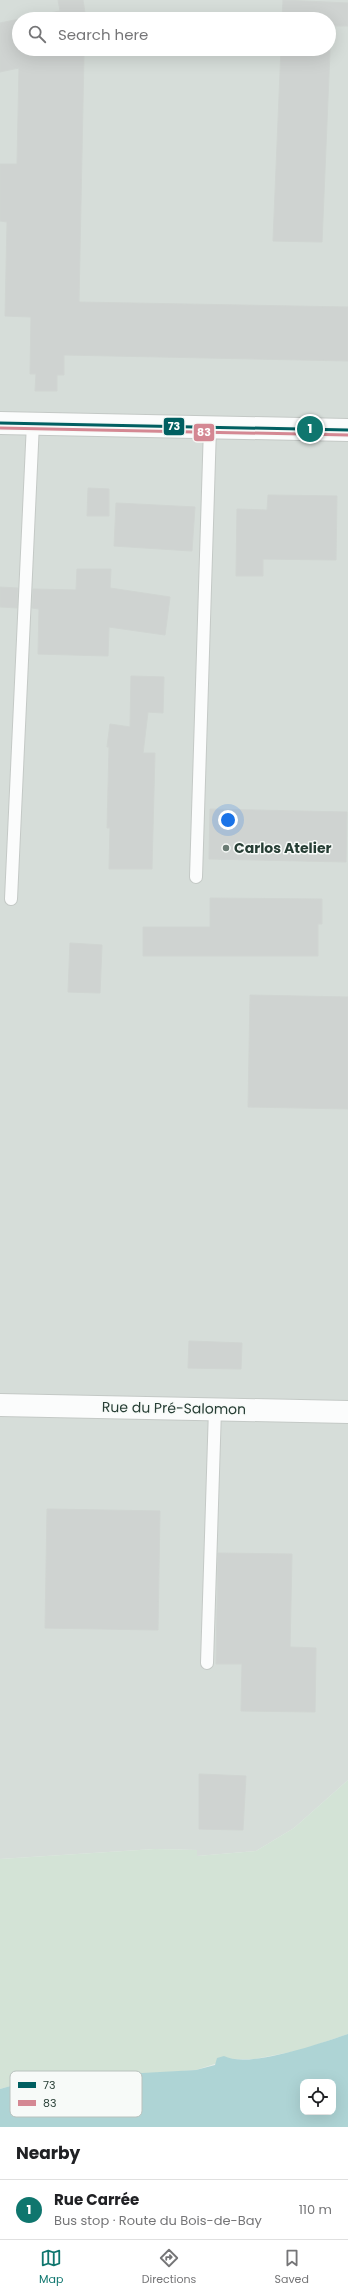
<!DOCTYPE html>
<html lang="en">
<head>
<meta charset="utf-8">
<style>
	:root { --surface:#fff; --page:#f2f2f2; --text:#202124; --muted:#757577; --line:#e0e0e0; --accent:#0f766e }
	body { margin:0; font-family:Poppins,sans-serif; background:var(--page); color:var(--text) }
	.controls { position:absolute; right:12px; bottom:12px; display:grid; overflow:hidden; border-radius:8px; box-shadow:0 4px 16px #0002 }
	.controls button { width:36px; height:36px; display:grid; place-items:center; padding:0; border:0; border-bottom:1px solid var(--line); background:var(--surface); color:var(--text); font:20px sans-serif }
	.you { position:absolute; left:228px; top:820px; width:14px; height:14px; margin:-10px; border:3px solid #fff; border-radius:50%; background:#1a73e8; box-shadow:0 0 0 6px #1a73e833 }
	.badge { display:grid; place-items:center; width:26px; height:26px; border-radius:50%; background:var(--accent); color:#fff; font-size:13px; font-weight:700 }
	.pin { position:absolute; translate:-50% -50%; border:2px solid #fff; box-shadow:0 1px 4px #0006 }
	.list { margin:0; padding:0; list-style:none }
	h2 { display:flex; justify-content:space-between; align-items:center; height:52px; margin:0; padding:0 16px; font-size:17px }
	h2 small { font-size:13px; font-weight:400; color:var(--muted) }
	.list li { display:grid; grid-template-columns:26px 1fr auto; gap:12px; align-items:center; box-sizing:border-box; height:60px; padding:0 16px; border-top:1px solid var(--line) }
	.list b { display:block; font-size:15px; white-space:nowrap }
	.list p { margin:0; font-size:13px; white-space:nowrap; color:var(--muted) }
	.list em { font-size:13px; font-style:normal; color:var(--muted) }
	.icon { flex:none; width:22px; height:22px; fill:none; stroke:currentColor; stroke-width:2; stroke-linecap:round; stroke-linejoin:round }
	.map { position:relative; flex:none; width:348px; height:2127px; overflow:hidden }
	.search { position:absolute; background:var(--surface); box-shadow:0 4px 16px #0002; left:12px; right:12px; top:12px; height:44px; display:flex; align-items:center; gap:10px; box-sizing:border-box; padding:0 14px; border-radius:22px; color:var(--muted); font-size:15px }
	.sheet { height:112px; background:var(--surface) }
	nav { display:flex; justify-content:space-around; align-items:center; box-sizing:border-box; height:56px; border-top:1px solid var(--line); background:var(--surface); font-size:11px; color:var(--muted) }
	nav a { display:grid; justify-items:center; gap:2px }
	nav .on { color:var(--accent) }
	.map>svg:first-child { display:block }
	.built { fill:#d6ddd9; fill-rule:evenodd }
	.green { fill:#d3e3d6 }
	.water { fill:#aed4d5; fill-rule:evenodd }
	.building { fill:#cfd3d1; stroke:#d0d5d2 }
	.lines { fill:none; stroke-linecap:round; stroke-linejoin:round }
	.lane-casing { stroke:#c4c9c6; stroke-width:14 }
	.street-casing { stroke:#c4c9c6; stroke-width:24 }
	.secondary-casing { stroke:#c4c9c6; stroke-width:24 }
	.lane { stroke:#fbfcfc; stroke-width:12 }
	.street { stroke:#fbfcfc; stroke-width:22 }
	.secondary { stroke:#fbfcfc; stroke-width:22 }
	.bus-1-casing { stroke:#f7faf8; stroke-width:6 }
	.bus-2-casing { stroke:#f7faf8; stroke-width:6 }
	.bus-1 { stroke:#005f61; stroke-width:3 }
	.bus-2 { stroke:#d48893; stroke-width:3 }
	.poi-dot { fill:#6a7b74; stroke:#f7faf8; stroke-width:1.5 }
	.labels { text-anchor:middle; stroke-width:3; stroke-linejoin:round; paint-order:stroke }
	.poi-label { font-size:14px; font-weight:bold; fill:#273e35; stroke:#f7faf8; text-anchor:start }
	.street-label { font-size:14px; fill:#273e35; stroke:#f7faf8 }
	.key { fill:#f7faf8; stroke:#b9c2be; stroke-width:1 }
	.key-label { font-size:11px; fill:#273e35 }
	.line-badge { stroke:#f7faf8; stroke-width:1.5 }
	.badge-label { font-size:11px; text-anchor:middle; font-weight:bold; fill:#fff }
</style>
</head>
<body>
<div class="map">
<svg width="348" height="2127" viewBox="0 0 348 2127">
	<rect width="100%" height="100%" fill="#e7ece9"/>
	<path class="built" d="M0,0h348v1780l-54,48 -38,23 -59,5v-6l-42,-1 -155,10zM19,19h310v30h-310z"/>
	<polygon class="green" points="348,1780 348,2034 301,2050 255,2059 230,2059 196,2070 142,2074 136,2072 95,2082 80,2075 68,2076 59,2082 26,2087 14,2085 0,2089 0,1859 155,1849 197,1850 197,1856 256,1851 294,1828"/>
	<path class="water" d="M348,2034v93h-348v-38l14,-4 12,2 33,-5 9,-6 12,-1 15,7 41,-10 6,1 54,-3 19,-5 2,-7 7,-2c24,13 97,-13 124,-22zM303,2082h30v30h-30z"/>
	<g class="building">
		<polygon points="58,0 83,0 86,19 19,19 60,11"/>
		<polygon points="283,0 348,3 348,26 331,26 322,242 273,241 281,49 329,49 329,19 282,19"/>
		<polygon points="19,19 19,49 93,49 94,53 84,55 79,302 348,307 348,361 64,355 64,375 57,375 57,391 35,391 36,374 30,374 31,317 5,316 7,222 0,221 0,164 17,164 19,68 0,72 0,23"/>
		<polygon points="88,488 109,489 109,516 87,516"/>
		<polygon points="268,495 337,496 336,560 263,559 263,576 236,576 237,509 267,510"/>
		<polygon points="116,503 195,507 192,551 114,546"/>
		<polygon points="77,569 111,569 110,588 170,597 165,635 109,627 108,656 38,654 39,609 32,608 33,589 76,590"/>
		<polygon points="0,587 18,588 17,608 0,607"/>
		<polygon points="131,676 164,677 163,713 148,712 143,753 155,753 152,869 109,869 110,828 107,828 109,747 107,747 110,724 130,727"/>
		<polygon points="210,809 347,812 346,862 209,859"/>
		<polygon points="210,898 322,899 322,924 318,924 318,956 143,956 143,927 210,927"/>
		<polygon points="70,943 102,945 100,993 68,992"/>
		<polygon points="250,995 348,997 348,1109 248,1107"/>
		<polygon points="189,1341 242,1343 241,1369 188,1368"/>
		<polygon points="47,1509 160,1511 158,1630 45,1628"/>
		<polygon points="218,1553 292,1554 290,1647 316,1648 315,1712 241,1711 242,1664 216,1664"/>
		<polygon points="199,1774 246,1776 243,1830 199,1829"/>
	</g>
	<g class="lines">
		<defs>
			<g id="lane">
				<polyline points="196,877 210,427"/>
				<polyline points="11,899 33,423"/>
				<polyline points="207,1663 215,1409"/>
			</g>
			<polyline id="street" points="0,1405 348,1412"/>
			<polyline id="secondary" points="0,423 348,430"/>
		</defs>
		<use href="#lane" class="lane-casing"/>
		<use href="#street" class="street-casing"/>
		<use href="#secondary" class="secondary-casing"/>
		<use href="#lane" class="lane"/>
		<use href="#street" class="street"/>
		<use href="#secondary" class="secondary"/>
		<defs>
			<polyline id="bus-1" points="0,423 348,430"/>
			<polyline id="bus-2" points="0,428 348,435"/>
		</defs>
		<use href="#bus-1" class="bus-1-casing"/>
		<use href="#bus-2" class="bus-2-casing"/>
		<use href="#bus-1" class="bus-1"/>
		<use href="#bus-2" class="bus-2"/>
	</g>
	<circle class="poi-dot" cx="226" cy="848" r="4"/>
	<g class="labels">
		<g class="poi-label">
			<text x="234" y="853">Carlos Atelier</text>
		</g>
		<g class="street-label">
			<text transform="translate(174 1408) rotate(1)" y="5">Rue du Pré-Salomon</text>
		</g>
	</g>
	<rect x="10" y="2071" width="132" height="46" rx="6" class="key"/>
	<rect x="18" y="2082" width="18" height="6" fill="#005f61"/>
	<rect x="18" y="2100" width="18" height="6" fill="#d48893"/>
	<g class="key-label">
		<text x="43" y="2089">73</text>
		<text x="43" y="2107">83</text>
	</g>
	<g class="line-badge">
		<rect x="163" y="417" width="22" height="19" rx="4" fill="#005f61"/>
		<rect x="193" y="423" width="22" height="19" rx="4" fill="#d48893"/>
	</g>
	<g class="badge-label">
		<text x="174" y="430">73</text>
		<text x="204" y="436">83</text>
	</g>
</svg>
<div class="controls">
<button><svg class="icon" aria-label="locate" viewBox="0 0 24 24"><circle cx="12" cy="12" r="6"/><path d="M12 2v4M12 18v4M2 12h4M18 12h4"/></svg></button>
</div>
<div class="you"></div>
<div class="pin badge" style="left:310px;top:429px">1</div>
<div class="search"><svg class="icon" aria-label="search" viewBox="0 0 24 24"><circle cx="10" cy="10" r="6"/><path d="M15 15l6 6"/></svg>Search here</div>
</div>
<section class="sheet">
<h2>Nearby<small></small></h2>
<ul class="list">
<li><span class="badge">1</span><div><b>Rue Carrée</b><p>Bus stop · Route du Bois-de-Bay</p></div><em>110 m</em></li>
</ul>
</section>
<nav>
<a class="on"><svg class="icon" aria-label="map" viewBox="0 0 24 24"><path d="M3 6l6-2 6 2 6-2v14l-6 2-6-2-6 2zM9 4v14M15 6v14"/></svg>Map</a>
<a><svg class="icon" aria-label="directions" viewBox="0 0 24 24"><path d="M12 3l9 9-9 9-9-9zM9 14v-3h6M13 9l2 2-2 2"/></svg>Directions</a>
<a><svg class="icon" aria-label="saved" viewBox="0 0 24 24"><path d="M7 4h10v16l-5-4-5 4z"/></svg>Saved</a>
</nav>
</body>
</html>
